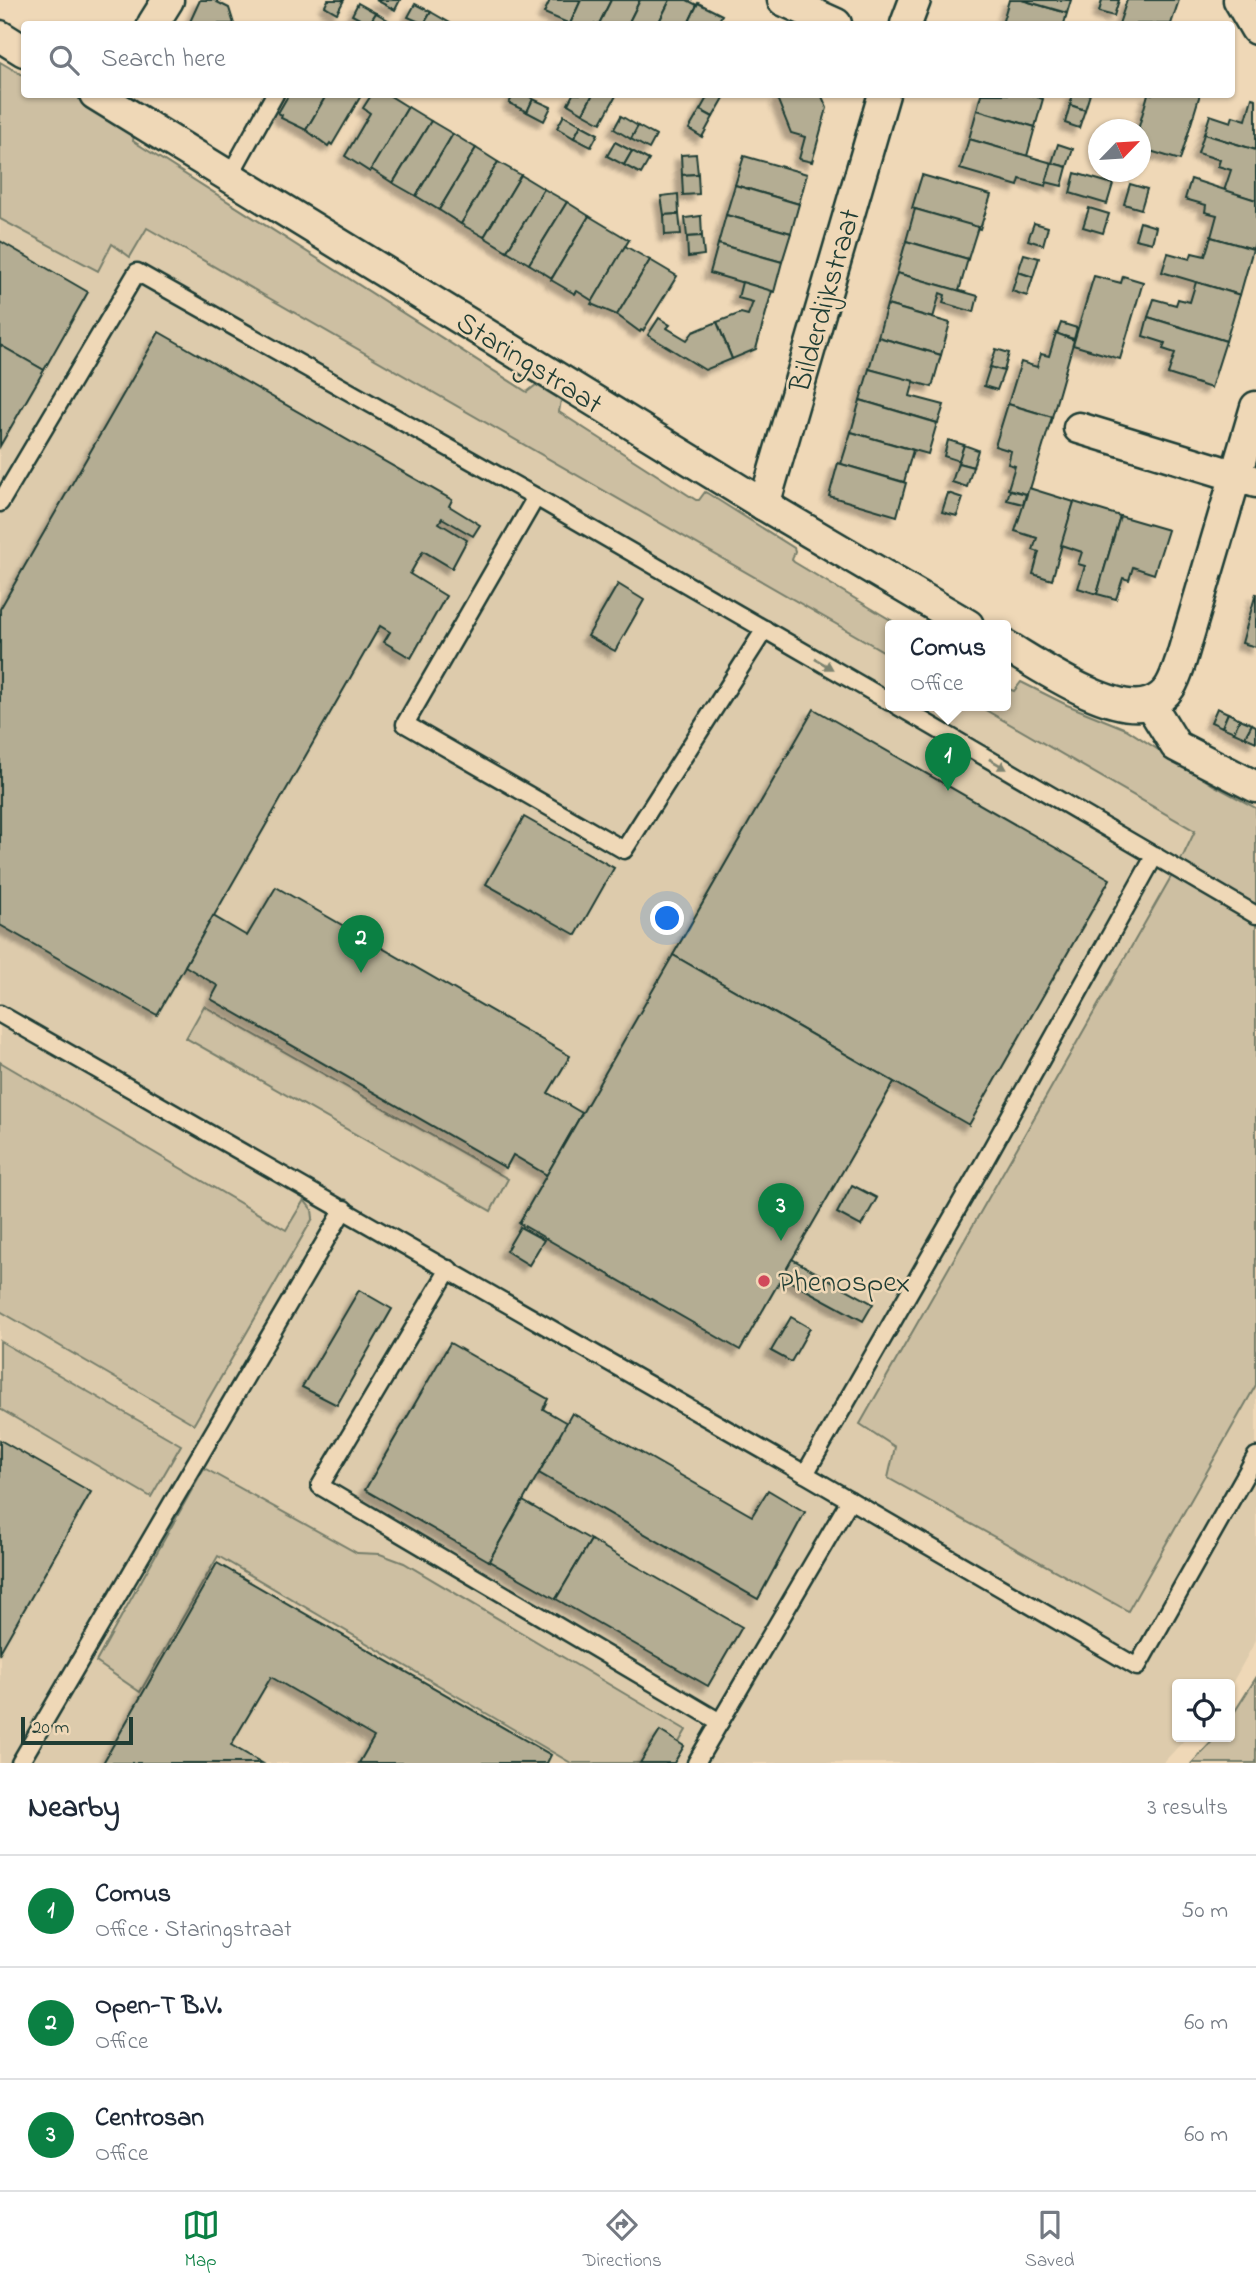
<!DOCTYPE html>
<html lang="en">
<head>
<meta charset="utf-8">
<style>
	:root { --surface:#fff; --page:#f6f6f7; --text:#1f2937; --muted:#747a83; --line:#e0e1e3; --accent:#0b8043 }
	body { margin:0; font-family:"Indie Flower",sans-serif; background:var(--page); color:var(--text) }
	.controls { position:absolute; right:21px; bottom:21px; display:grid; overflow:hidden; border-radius:7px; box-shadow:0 2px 5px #0004 }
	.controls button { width:63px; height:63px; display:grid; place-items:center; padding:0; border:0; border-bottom:2px solid var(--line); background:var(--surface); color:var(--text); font:35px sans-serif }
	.compass { position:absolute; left:1088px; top:119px; width:63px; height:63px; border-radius:50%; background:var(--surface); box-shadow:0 2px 5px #0004; rotate:65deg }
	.scale { position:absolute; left:21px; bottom:18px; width:112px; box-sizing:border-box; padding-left:7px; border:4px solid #1f3d34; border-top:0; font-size:19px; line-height:24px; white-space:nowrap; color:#1f3d34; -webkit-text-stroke:5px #efd8b7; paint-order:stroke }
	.you { position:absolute; left:668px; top:919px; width:24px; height:24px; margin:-18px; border:5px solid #fff; border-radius:50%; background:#1a73e8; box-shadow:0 0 0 10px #1a73e833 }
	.badge { display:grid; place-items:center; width:46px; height:46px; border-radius:50%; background:var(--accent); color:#fff; font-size:23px; font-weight:700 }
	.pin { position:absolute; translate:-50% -58px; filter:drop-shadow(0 2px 4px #0008) }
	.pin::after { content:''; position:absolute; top:37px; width:24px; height:21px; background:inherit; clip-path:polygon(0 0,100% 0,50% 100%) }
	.popup { position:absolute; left:885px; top:620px; width:126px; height:91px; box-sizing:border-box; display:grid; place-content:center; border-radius:7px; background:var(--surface); filter:drop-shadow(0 2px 5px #0005); font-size:23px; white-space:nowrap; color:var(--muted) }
	.popup b { font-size:26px; color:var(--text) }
	.popup::after { content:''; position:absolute; left:50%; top:100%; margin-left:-14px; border:14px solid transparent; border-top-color:var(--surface) }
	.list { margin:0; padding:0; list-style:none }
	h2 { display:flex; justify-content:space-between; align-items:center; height:91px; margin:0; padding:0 28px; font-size:30px }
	h2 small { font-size:23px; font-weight:400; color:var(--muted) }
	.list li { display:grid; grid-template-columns:46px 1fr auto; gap:21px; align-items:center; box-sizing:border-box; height:112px; padding:0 28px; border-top:2px solid var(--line) }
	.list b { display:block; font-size:26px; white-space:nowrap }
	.list p { margin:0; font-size:23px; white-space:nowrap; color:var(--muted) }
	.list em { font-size:23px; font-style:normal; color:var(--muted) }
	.icon { flex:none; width:38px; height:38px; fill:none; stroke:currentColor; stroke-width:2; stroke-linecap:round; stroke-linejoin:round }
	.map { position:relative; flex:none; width:1256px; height:1763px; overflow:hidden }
	.search { position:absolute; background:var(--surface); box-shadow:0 2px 5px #0004; left:21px; right:21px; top:21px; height:77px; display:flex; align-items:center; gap:18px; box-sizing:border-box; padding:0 24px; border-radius:7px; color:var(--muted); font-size:26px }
	.sheet { height:427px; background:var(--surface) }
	nav { display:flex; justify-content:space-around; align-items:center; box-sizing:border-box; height:98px; border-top:2px solid var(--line); background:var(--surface); font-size:19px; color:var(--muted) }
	nav a { display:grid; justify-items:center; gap:4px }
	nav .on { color:var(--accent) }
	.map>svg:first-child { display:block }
	.built { fill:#ddcbac }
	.green { fill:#cdbfa2; stroke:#767e6b; stroke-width:2 }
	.building { fill:#b4ad93; stroke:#1f3d34; stroke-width:2; filter:url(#shadow) }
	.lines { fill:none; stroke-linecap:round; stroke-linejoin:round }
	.lane-casing { stroke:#1f3d34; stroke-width:21 }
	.street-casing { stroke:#1f3d34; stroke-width:35 }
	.lane { stroke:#efd8b7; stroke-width:16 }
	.street { stroke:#efd8b7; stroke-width:30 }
	.oneway { fill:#7d836f }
	.poi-dot { fill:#d1495b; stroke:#efd8b7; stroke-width:2.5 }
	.labels { text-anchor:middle; stroke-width:5; stroke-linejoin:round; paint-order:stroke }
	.street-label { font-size:30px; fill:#1f3d34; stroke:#efd8b7 }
	.poi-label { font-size:30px; fill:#1f3d34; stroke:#efd8b7; text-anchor:start }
</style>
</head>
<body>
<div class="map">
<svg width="1256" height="1763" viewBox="0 0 1256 1763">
	<defs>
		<filter id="shadow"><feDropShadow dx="-6" dy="6" stdDeviation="2" flood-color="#0004"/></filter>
	</defs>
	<rect width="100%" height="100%" fill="#efd8b7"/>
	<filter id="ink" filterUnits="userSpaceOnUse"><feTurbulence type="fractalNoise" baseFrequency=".0143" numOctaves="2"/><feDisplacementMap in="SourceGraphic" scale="14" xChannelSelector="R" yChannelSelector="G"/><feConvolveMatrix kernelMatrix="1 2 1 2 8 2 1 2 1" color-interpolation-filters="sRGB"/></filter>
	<g filter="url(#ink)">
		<polygon class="built" points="0,111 890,626 890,705 1006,705 1256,863 1256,1640 1230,1687 1230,1684 1177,1684 1177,1737 1187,1737 1163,1763 0,1763"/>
		<g class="green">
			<polygon points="0,62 24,76 24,94 79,95 135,129 133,141 527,392 536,385 561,400 559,412 696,500 699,500 705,492 707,493 794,548 795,551 792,560 794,562 899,625 890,625 890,655 147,228 130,257 112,244 98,271 0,219"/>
			<polygon points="1021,682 1067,705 1126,729 1213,785 1256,808 1256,1385 1128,1611 888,1478 895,1447 860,1424 1184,854 1195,831 977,705 1006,705 1006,688 1014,691"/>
			<polygon points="204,1006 508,1179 491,1211 186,1038"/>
			<polygon points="0,1062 286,1230 304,1200 312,1210 313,1218 194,1424 0,1311"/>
			<polygon points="0,1341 181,1445 151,1497 0,1409"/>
			<polygon points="204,1468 357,1553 380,1554 404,1563 686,1730 667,1763 571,1763 218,1556 140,1692 96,1662"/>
			<polygon points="1256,1678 1256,1763 1192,1763 1216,1737 1230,1737 1230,1719"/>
		</g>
		<g class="building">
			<polygon points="200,0 218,0 217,2 229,8 234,24 189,24"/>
			<polygon points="328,0 344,0 337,13 325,6"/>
			<polygon points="376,0 400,0 395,10"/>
			<polygon points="550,0 581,0 570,24 544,13"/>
			<polygon points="581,0 611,0 599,24 570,24"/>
			<polygon points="611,0 640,0 628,24 599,24"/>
			<polygon points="640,0 670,0 658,24 628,24"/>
			<polygon points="670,0 687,0 697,5 688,24 658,24"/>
			<polygon points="1009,0 1022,0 1067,13 1064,24 1002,24"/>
			<polygon points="1022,0 1071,0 1067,13"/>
			<polygon points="1102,0 1119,0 1114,16 1099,12"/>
			<polygon points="1127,0 1179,0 1171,24 1119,24"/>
			<polygon points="358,3 376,13 369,24 352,15"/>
			<polygon points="698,3 722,15 717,24 688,24"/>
			<polygon points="415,4 431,12 424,24 408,17"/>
			<polygon points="431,12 450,23 449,24 424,24"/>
			<polygon points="376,13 393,23 392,24 369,24"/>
			<polygon points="289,94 327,94 306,130 281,118 282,115 278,113"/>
			<polygon points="327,94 362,94 332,145 330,143 328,146 306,130"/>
			<polygon points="372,94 387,94 408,107 370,172 345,156 370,113 363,108"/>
			<polygon points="514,94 526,94 533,99 527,112 509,103"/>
			<polygon points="573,94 593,94 583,113 568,104"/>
			<polygon points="593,94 617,94 601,123 583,113"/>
			<polygon points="709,94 719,94 724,98 713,117 700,110"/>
			<polygon points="785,94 821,94 827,108 812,162 799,159 805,137 791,133 777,98"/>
			<polygon points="981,94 1028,94 1043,99 1035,127 977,110"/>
			<polygon points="1073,94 1090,94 1085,110 1070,105"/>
			<polygon points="1148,94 1200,94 1180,160 1140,148 1140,130 1138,130"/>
			<polygon points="1252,98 1256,99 1256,150 1204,134 1210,115 1231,122 1233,116 1246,120"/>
			<polygon points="533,99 551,107 544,121 527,112"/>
			<polygon points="1070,105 1085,110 1079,128 1065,123"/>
			<polygon points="408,107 431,121 393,183 371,169"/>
			<polygon points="700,110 713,117 702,137 689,129"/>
			<polygon points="977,110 1035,127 1027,156 969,139"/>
			<polygon points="564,115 581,125 574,138 557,128"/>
			<polygon points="621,116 638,126 631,139 614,129"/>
			<polygon points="431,121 453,134 416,196 393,183"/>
			<polygon points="581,125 598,134 591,147 574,138"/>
			<polygon points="638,126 656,136 649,149 631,139"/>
			<polygon points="453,134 476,148 439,210 416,196"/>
			<polygon points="1204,134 1256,150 1256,200 1224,191 1231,170 1218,166 1220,160 1198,153"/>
			<polygon points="969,139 1052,163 1046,186 1020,179 1018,186 960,169"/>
			<polygon points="615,142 632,151 624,165 607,156"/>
			<polygon points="1058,144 1073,149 1067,167 1052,163"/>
			<polygon points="476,148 498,162 461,224 439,210"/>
			<polygon points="632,151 649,160 641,174 624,165"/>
			<polygon points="696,154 698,174 682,175 681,155"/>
			<polygon points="744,156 807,174 799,204 735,185"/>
			<polygon points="498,162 521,175 484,237 461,224"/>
			<polygon points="1052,163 1067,167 1062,186 1046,182"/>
			<polygon points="1075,173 1113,184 1107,204 1070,193"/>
			<polygon points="698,174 699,194 683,195 682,175"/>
			<polygon points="521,175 544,189 507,251 484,237"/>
			<polygon points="922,175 991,195 980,229 912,208"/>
			<polygon points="1191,179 1256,200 1256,240 1253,249 1211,237 1217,215 1205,212 1206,205 1185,199"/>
			<polygon points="1130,184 1147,189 1141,209 1124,204"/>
			<polygon points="735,185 799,204 791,233 726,215"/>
			<polygon points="544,189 567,202 529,264 507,251"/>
			<polygon points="678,194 679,214 664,215 661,196"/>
			<polygon points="567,202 589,216 552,278 529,264"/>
			<polygon points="1089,208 1109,214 1103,233 1083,227"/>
			<polygon points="915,209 978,227 968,259 906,241"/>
			<polygon points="679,214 681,234 665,235 664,215"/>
			<polygon points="726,215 791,233 782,262 718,244"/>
			<polygon points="589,216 629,240 593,301 577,291 575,294 551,280"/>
			<polygon points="701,216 702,236 687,237 685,218"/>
			<polygon points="1140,222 1156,227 1152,243 1135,239"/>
			<polygon points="1034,223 1048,227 1043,245 1028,240"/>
			<polygon points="702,236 704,255 688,257 687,237"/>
			<polygon points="1211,237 1253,249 1240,295 1162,272 1168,253 1190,259 1192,253 1205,256"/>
			<polygon points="0,241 88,292 44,370 0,345"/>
			<polygon points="906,241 968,259 959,291 897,273"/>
			<polygon points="718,244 782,262 774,292 710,273"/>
			<polygon points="625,246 650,260 617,315 591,304"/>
			<polygon points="1024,254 1039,258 1033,277 1018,272"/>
			<polygon points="650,260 677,276 643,331 641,330 640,332 617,315"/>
			<polygon points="1018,272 1033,277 1027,296 1012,291"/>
			<polygon points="897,273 978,296 974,312 943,303 945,295 940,293 933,318 887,305"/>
			<polygon points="1094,276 1121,283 1123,276 1143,282 1120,359 1073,345"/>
			<polygon points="742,282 772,291 756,349 732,359 717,322 741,313 748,315 753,302 738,298"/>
			<polygon points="1196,282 1240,295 1226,341 1148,317 1154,299 1176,305 1178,299 1190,302"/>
			<polygon points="887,305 950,323 941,355 878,337"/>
			<polygon points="1148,317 1226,341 1211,388 1168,374 1175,353 1163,349 1165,343 1143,336"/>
			<polygon points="659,318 670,325 667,328 687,340 693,332 717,322 732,359 705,370 648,335"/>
			<polygon points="1061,323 1077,328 1074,339 1057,334"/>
			<polygon points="159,332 452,500 449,506 480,525 473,536 442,518 439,523 467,540 452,568 423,551 410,574 446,596 411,658 384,642 390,632 380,626 157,1015 0,925 0,609"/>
			<polygon points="1056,333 1074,340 1052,417 1008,404 1021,362 1037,367 1041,354 1049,356"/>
			<polygon points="878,337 941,355 932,387 869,369"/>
			<polygon points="0,345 44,370 0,446"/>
			<polygon points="996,349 1009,353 1004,371 990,367"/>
			<polygon points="990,367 1004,371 997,390 984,386"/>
			<polygon points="869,369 914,381 910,396 944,405 938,423 860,400"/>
			<polygon points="860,400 937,423 928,454 851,432"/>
			<polygon points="1008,404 1052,417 1030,489 1026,494 1008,489 1015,466 1008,464 1011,451 995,446"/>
			<polygon points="851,432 913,450 904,482 841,464"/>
			<polygon points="948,440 964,445 959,461 944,456"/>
			<polygon points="964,445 978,450 973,467 958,463"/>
			<polygon points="838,463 906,483 897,516 829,496"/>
			<polygon points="958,463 973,467 967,487 952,482"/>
			<polygon points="1029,488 1074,502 1052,580 1033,574 1039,552 1033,550 1037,538 1015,531"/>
			<polygon points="1010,490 1026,494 1023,504 1007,500"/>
			<polygon points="948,493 963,498 957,516 942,512"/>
			<polygon points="1074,502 1120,516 1097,594 1078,588 1085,566 1078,564 1082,552 1061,545"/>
			<polygon points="1120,516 1168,530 1154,574 1133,567 1129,580 1123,578 1116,599 1097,594"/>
			<polygon points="618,584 644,600 615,651 588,636"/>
			<polygon points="1256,593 1256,647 1242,643"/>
			<polygon points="1217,708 1228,713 1222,727 1211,722"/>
			<polygon points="814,709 1110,879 969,1125 673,955"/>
			<polygon points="1228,713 1240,719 1234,732 1222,727"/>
			<polygon points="1240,719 1252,724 1245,737 1234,732"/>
			<polygon points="1252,724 1256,726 1256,742 1245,737"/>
			<polygon points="524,817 614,868 576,935 486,884"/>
			<polygon points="276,887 570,1056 548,1093 582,1113 547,1175 513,1155 506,1168 211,999 218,986 185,966 213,916 247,936"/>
			<polygon points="673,955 894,1082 740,1350 519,1223"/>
			<polygon points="852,1185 877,1198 861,1226 837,1213"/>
			<polygon points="520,1227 544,1240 529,1265 506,1251"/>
			<polygon points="792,1259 873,1304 863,1321 782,1277"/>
			<polygon points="359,1290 392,1309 337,1405 302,1387"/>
			<polygon points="791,1317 810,1328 791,1362 771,1351"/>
			<polygon points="450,1343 548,1399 543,1409 567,1423 489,1561 365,1490"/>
			<polygon points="572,1413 752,1516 768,1490 805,1512 758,1599 539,1473"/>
			<polygon points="0,1440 91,1492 0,1652"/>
			<polygon points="523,1501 591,1540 556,1599 489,1561"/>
			<polygon points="591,1540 742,1627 708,1686 556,1599"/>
			<polygon points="217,1563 551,1755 547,1763 359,1763 374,1737 271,1677 231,1745 262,1763 103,1763"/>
			<polygon points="660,1731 684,1746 674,1763 640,1763"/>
		</g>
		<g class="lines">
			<defs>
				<g id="lane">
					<polyline points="229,177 275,94"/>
					<polyline points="536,497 405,724 624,850 765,629"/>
					<polyline points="0,503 137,272 536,497 890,702"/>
					<polyline points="896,705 1256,915"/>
					<polyline points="0,1014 805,1474 1137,1667 1256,1456"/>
					<polyline points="449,1269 320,1486 720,1722"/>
					<polyline points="805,1474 983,1164 1155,855"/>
					<polyline points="20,1763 344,1209"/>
					<polyline points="696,1763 850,1500"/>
				</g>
				<g id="street">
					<polyline points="783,0 836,24"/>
					<polyline points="1239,0 1256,29"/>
					<polyline points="153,24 168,0"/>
					<polyline points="906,24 915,0"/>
					<polyline points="0,36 24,51"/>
					<polyline points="95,94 764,505 968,625"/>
					<polyline points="1079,428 1256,482"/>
					<polyline points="764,505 884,94"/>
					<path d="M1006,646c32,19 108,71 144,57 20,-7 25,-25 31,-43l75,-253"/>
					<polyline points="1150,704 1176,746 1256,787"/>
				</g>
			</defs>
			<use href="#lane" class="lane-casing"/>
			<use href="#street" class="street-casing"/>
			<use href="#lane" class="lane"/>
			<use href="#street" class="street"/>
		</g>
		<defs><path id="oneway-solid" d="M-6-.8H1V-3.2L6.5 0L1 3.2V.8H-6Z" transform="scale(1.75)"/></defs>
		<g class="oneway">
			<use href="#oneway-solid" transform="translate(824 664) rotate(30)"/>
			<use href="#oneway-solid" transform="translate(998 764) rotate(30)"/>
		</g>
	</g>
	<circle class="poi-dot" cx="764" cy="1281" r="7"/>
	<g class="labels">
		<g class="street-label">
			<text transform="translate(824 300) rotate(-74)" y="10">Bilderdijkstraat</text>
			<text transform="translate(530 362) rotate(32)" y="10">Staringstraat</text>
		</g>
		<g class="poi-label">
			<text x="778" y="1291">Phenospex</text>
		</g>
	</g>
</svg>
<div class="controls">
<button><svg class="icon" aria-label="locate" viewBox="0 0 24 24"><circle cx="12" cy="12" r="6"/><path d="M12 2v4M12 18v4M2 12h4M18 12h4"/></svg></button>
</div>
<svg class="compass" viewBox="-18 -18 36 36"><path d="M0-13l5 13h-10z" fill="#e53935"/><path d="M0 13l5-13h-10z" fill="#747a83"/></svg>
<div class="scale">20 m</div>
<div class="you"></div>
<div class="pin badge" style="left:948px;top:791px">1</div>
<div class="popup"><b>Comus</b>Office</div>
<div class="pin badge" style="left:361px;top:973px">2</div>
<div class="pin badge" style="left:781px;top:1241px">3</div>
<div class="search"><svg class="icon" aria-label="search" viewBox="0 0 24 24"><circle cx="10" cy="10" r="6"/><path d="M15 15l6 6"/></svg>Search here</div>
</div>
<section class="sheet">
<h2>Nearby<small>3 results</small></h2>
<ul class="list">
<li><span class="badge">1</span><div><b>Comus</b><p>Office · Staringstraat</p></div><em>50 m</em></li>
<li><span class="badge">2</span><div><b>Open-T B.V.</b><p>Office</p></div><em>60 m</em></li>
<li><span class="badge">3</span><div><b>Centrosan</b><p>Office</p></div><em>60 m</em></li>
</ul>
</section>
<nav>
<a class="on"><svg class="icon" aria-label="map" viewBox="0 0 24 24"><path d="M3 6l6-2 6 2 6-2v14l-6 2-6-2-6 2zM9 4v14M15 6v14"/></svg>Map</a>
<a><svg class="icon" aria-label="directions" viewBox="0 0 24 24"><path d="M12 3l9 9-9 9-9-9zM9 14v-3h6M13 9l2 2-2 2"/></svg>Directions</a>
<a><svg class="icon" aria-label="saved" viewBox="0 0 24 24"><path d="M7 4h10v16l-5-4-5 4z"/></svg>Saved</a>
</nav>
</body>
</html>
